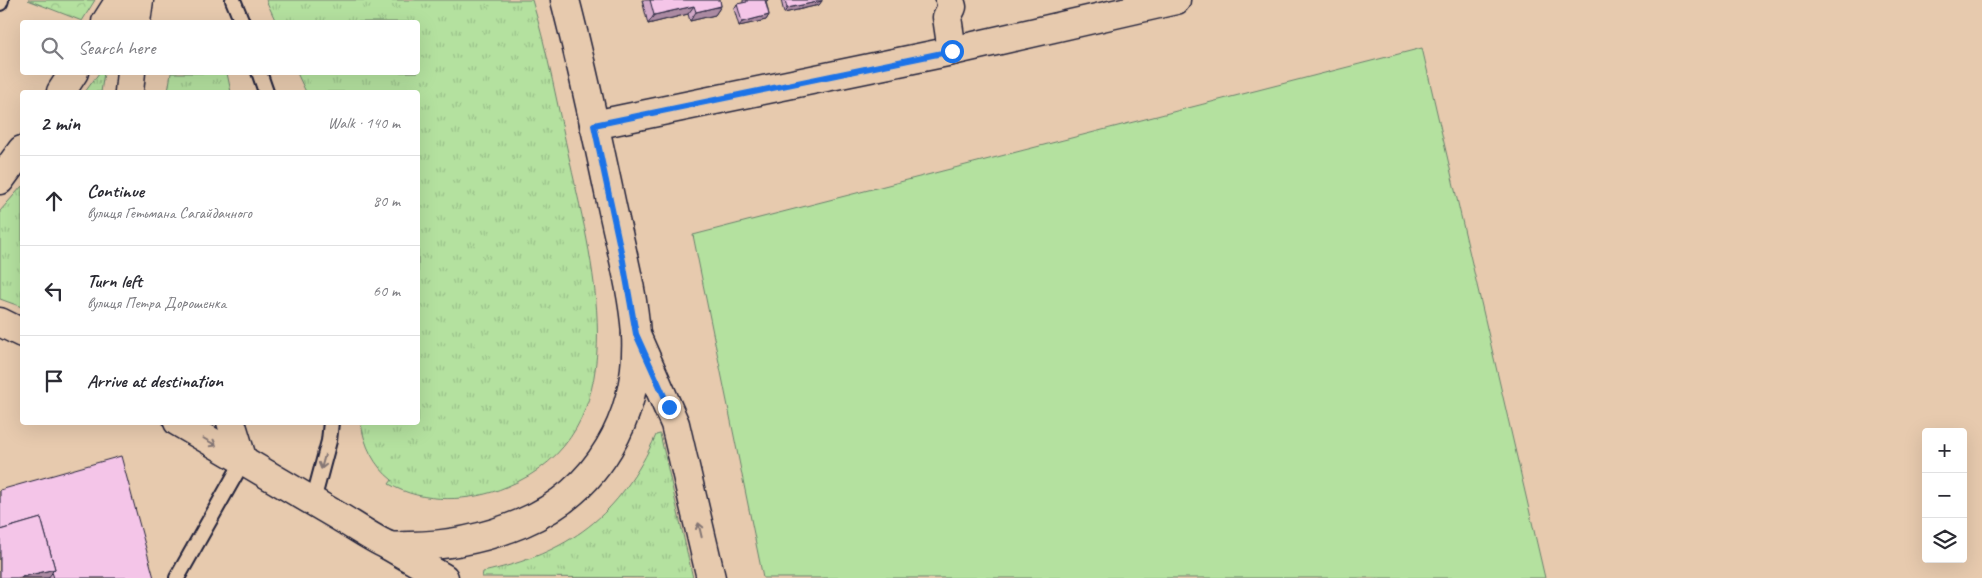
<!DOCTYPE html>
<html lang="en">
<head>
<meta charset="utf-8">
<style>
	:root { --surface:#fff; --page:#f2f2f3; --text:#2b2b33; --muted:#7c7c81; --line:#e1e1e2 }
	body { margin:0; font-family:Caveat,sans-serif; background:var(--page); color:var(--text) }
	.controls { position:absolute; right:15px; bottom:15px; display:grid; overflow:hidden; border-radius:5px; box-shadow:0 5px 20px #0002 }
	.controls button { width:45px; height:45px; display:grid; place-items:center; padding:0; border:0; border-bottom:1px solid var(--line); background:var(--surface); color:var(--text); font:25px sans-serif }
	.stop { position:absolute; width:15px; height:15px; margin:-11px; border:4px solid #1a73e8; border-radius:50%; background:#fff }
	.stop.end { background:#1a73e8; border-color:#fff; box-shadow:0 1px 5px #0008 }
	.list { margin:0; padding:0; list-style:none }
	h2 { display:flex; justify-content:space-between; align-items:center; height:65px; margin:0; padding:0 20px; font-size:21px }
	h2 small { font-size:16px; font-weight:400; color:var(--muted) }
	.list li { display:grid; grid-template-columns:32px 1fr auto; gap:15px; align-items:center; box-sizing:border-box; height:90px; padding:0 20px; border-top:1px solid var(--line) }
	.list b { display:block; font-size:19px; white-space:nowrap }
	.list p { margin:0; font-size:16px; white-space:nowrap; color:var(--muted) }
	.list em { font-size:16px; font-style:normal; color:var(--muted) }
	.icon { flex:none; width:28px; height:28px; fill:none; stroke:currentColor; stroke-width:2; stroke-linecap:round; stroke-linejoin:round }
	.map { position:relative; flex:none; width:1982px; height:578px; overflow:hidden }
	.search { position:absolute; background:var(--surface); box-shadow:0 5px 20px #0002; left:20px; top:20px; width:400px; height:55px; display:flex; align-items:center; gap:12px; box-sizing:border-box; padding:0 18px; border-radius:5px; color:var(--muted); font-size:19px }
	.panel { position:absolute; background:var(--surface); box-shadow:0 5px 20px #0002; left:20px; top:90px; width:400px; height:335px; border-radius:5px }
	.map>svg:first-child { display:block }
	.grass { fill:url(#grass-tufts); stroke:#6b826d }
	.forest { fill:url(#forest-crowns); stroke:#6b826d }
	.garden { fill:#b4e19f; stroke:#6b826d }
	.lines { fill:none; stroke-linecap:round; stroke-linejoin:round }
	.service-casing { stroke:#22223b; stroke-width:18 }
	.minor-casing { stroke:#22223b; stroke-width:31 }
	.secondary-casing { stroke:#22223b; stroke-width:31 }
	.service { stroke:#e7caae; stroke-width:14 }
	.minor { stroke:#e7caae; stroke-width:28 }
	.secondary { stroke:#e7caae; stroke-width:28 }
	.wall { fill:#d2a9c8; stroke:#22223b }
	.shaded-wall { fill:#ab8aa2; stroke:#22223b }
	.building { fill:#f4c5e8; stroke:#22223b }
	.oneway { stroke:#847674 }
	.route { stroke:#1a73e8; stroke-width:6 }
</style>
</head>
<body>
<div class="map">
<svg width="1982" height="578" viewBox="0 0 1982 578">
	<defs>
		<pattern id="grass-tufts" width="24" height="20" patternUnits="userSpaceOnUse" patternTransform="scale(1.25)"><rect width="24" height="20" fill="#b4e19f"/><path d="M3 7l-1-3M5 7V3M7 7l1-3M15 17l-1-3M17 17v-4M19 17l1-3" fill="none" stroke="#9ac18a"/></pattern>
		<pattern id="forest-crowns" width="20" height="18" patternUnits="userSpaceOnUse" patternTransform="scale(1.25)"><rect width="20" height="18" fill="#b4e19f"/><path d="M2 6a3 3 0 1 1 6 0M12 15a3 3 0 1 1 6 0" fill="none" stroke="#9ac18a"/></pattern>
	</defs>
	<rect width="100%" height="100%" fill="#e7caae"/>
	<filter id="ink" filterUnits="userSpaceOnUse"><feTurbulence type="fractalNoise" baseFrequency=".02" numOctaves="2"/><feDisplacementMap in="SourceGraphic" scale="10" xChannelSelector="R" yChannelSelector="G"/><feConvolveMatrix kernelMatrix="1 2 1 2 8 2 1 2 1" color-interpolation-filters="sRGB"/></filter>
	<g filter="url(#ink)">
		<g class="grass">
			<path d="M266,0h266c16,53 26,108 38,162 24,108 70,271 -64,325 -35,15 -83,17 -117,-3l3,-4c-18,-14 -28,-35 -31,-57l57,-1v-330h-112l-9,-19 121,-1v-50h-142z"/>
			<polygon points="99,73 104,73 101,92 85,92"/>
			<polygon points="171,73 227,73 231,92 168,92"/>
			<polygon points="22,186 22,307 0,299 0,211"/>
			<path d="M660,434l33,144 -211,-1 1,-5c86,-19 137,-56 173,-137z"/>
		</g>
		<polygon class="forest" points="28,0 95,0 82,21"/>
		<polygon class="garden" points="1422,48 1545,578 763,578 693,235"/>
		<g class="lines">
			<defs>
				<g id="service">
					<polyline points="233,0 242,22"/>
					<polyline points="0,3 1,0"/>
					<polyline points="259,72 266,92"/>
					<polyline points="313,501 329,441 331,422"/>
					<polyline points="177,578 243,461"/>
				</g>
				<g id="minor">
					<polyline points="950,0 952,7 947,17 952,51"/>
					<polyline points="594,125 952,51 1176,0"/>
					<polyline points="636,335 675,424 711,578"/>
					<polyline points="389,546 444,578"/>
				</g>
				<g id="secondary">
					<polyline points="106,22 120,0"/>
					<polyline points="136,22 139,0"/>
					<polyline points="61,92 74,72"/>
					<polyline points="129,92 131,72"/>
					<polyline points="0,180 22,150"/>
					<polyline points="0,322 22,333"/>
					<path d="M178,422c53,31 105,62 158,93 11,6 43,28 54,31 6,1 13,0 19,0 39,0 77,-8 113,-23 76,-32 118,-106 114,-189 -3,-44 -17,-93 -26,-137 -14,-66 -28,-132 -45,-197"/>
					<polyline points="231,422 243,461"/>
				</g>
			</defs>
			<use href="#service" class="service-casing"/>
			<use href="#minor" class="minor-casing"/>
			<use href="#secondary" class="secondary-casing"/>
			<use href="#service" class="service"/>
			<use href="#minor" class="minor"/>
			<use href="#secondary" class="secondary"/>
		</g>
		<g class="wall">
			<polygon points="642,0 720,0 721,6 715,15 690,21 688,14 648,24"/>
			<polygon points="743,0 769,0 766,1 769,15 766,20 739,26 734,9 737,4 743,3"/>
			<polygon points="781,0 822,0 819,5 784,13"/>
			<polygon points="0,490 154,578 0,578"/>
		</g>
		<g class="shaded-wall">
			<polygon points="822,1 819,5 784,13 787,8"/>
			<polygon points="694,6 688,14 648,24 654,15"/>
			<polygon points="721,6 715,15 690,21 696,12"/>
			<polygon points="769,15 766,20 739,26 742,22"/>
			<polygon points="55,569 48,578 17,578"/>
		</g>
		<g class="building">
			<polygon points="650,0 720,0 721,6 696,12 694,6 654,15"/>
			<polygon points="747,0 765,0 769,15 742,22 737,4 747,2"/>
			<polygon points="785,0 822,0 822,1 787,8"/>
			<polygon points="121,456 154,578 54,578 52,572 55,569 41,518 0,530 0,490"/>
			<polygon points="41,518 55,569 17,578 0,578 0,530"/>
		</g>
		<defs><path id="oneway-shaft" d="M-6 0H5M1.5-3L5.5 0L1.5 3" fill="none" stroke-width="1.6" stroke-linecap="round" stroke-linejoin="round" transform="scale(1.25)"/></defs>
		<g class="oneway">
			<use href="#oneway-shaft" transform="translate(210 442) rotate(30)"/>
			<use href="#oneway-shaft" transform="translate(323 462) rotate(105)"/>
			<use href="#oneway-shaft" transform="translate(700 530) rotate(-103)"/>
		</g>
	</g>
	<g class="lines" filter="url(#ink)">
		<polyline class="route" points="669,407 636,334 623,261 594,125 952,51"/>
	</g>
</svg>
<div class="controls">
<button>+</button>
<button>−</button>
<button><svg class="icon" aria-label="layers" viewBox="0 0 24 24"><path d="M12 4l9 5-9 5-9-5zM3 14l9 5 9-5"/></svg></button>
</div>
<div class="stop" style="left:952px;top:51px"></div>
<div class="stop end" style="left:669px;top:407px"></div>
<div class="search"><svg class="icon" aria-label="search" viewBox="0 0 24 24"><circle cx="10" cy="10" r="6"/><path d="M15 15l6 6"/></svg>Search here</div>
<section class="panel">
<h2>2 min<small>Walk · 140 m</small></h2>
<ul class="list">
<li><svg class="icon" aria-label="ahead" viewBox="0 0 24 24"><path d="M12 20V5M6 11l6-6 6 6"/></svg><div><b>Continue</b><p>вулиця Гетьмана Сагайдачного</p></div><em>80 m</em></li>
<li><svg class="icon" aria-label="left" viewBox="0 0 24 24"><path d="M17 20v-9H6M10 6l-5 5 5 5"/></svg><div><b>Turn left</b><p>вулиця Петра Дорошенка</p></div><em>60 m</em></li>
<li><svg class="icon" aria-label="arrive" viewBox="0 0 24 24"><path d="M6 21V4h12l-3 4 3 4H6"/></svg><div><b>Arrive at destination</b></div></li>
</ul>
</section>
</div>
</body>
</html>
